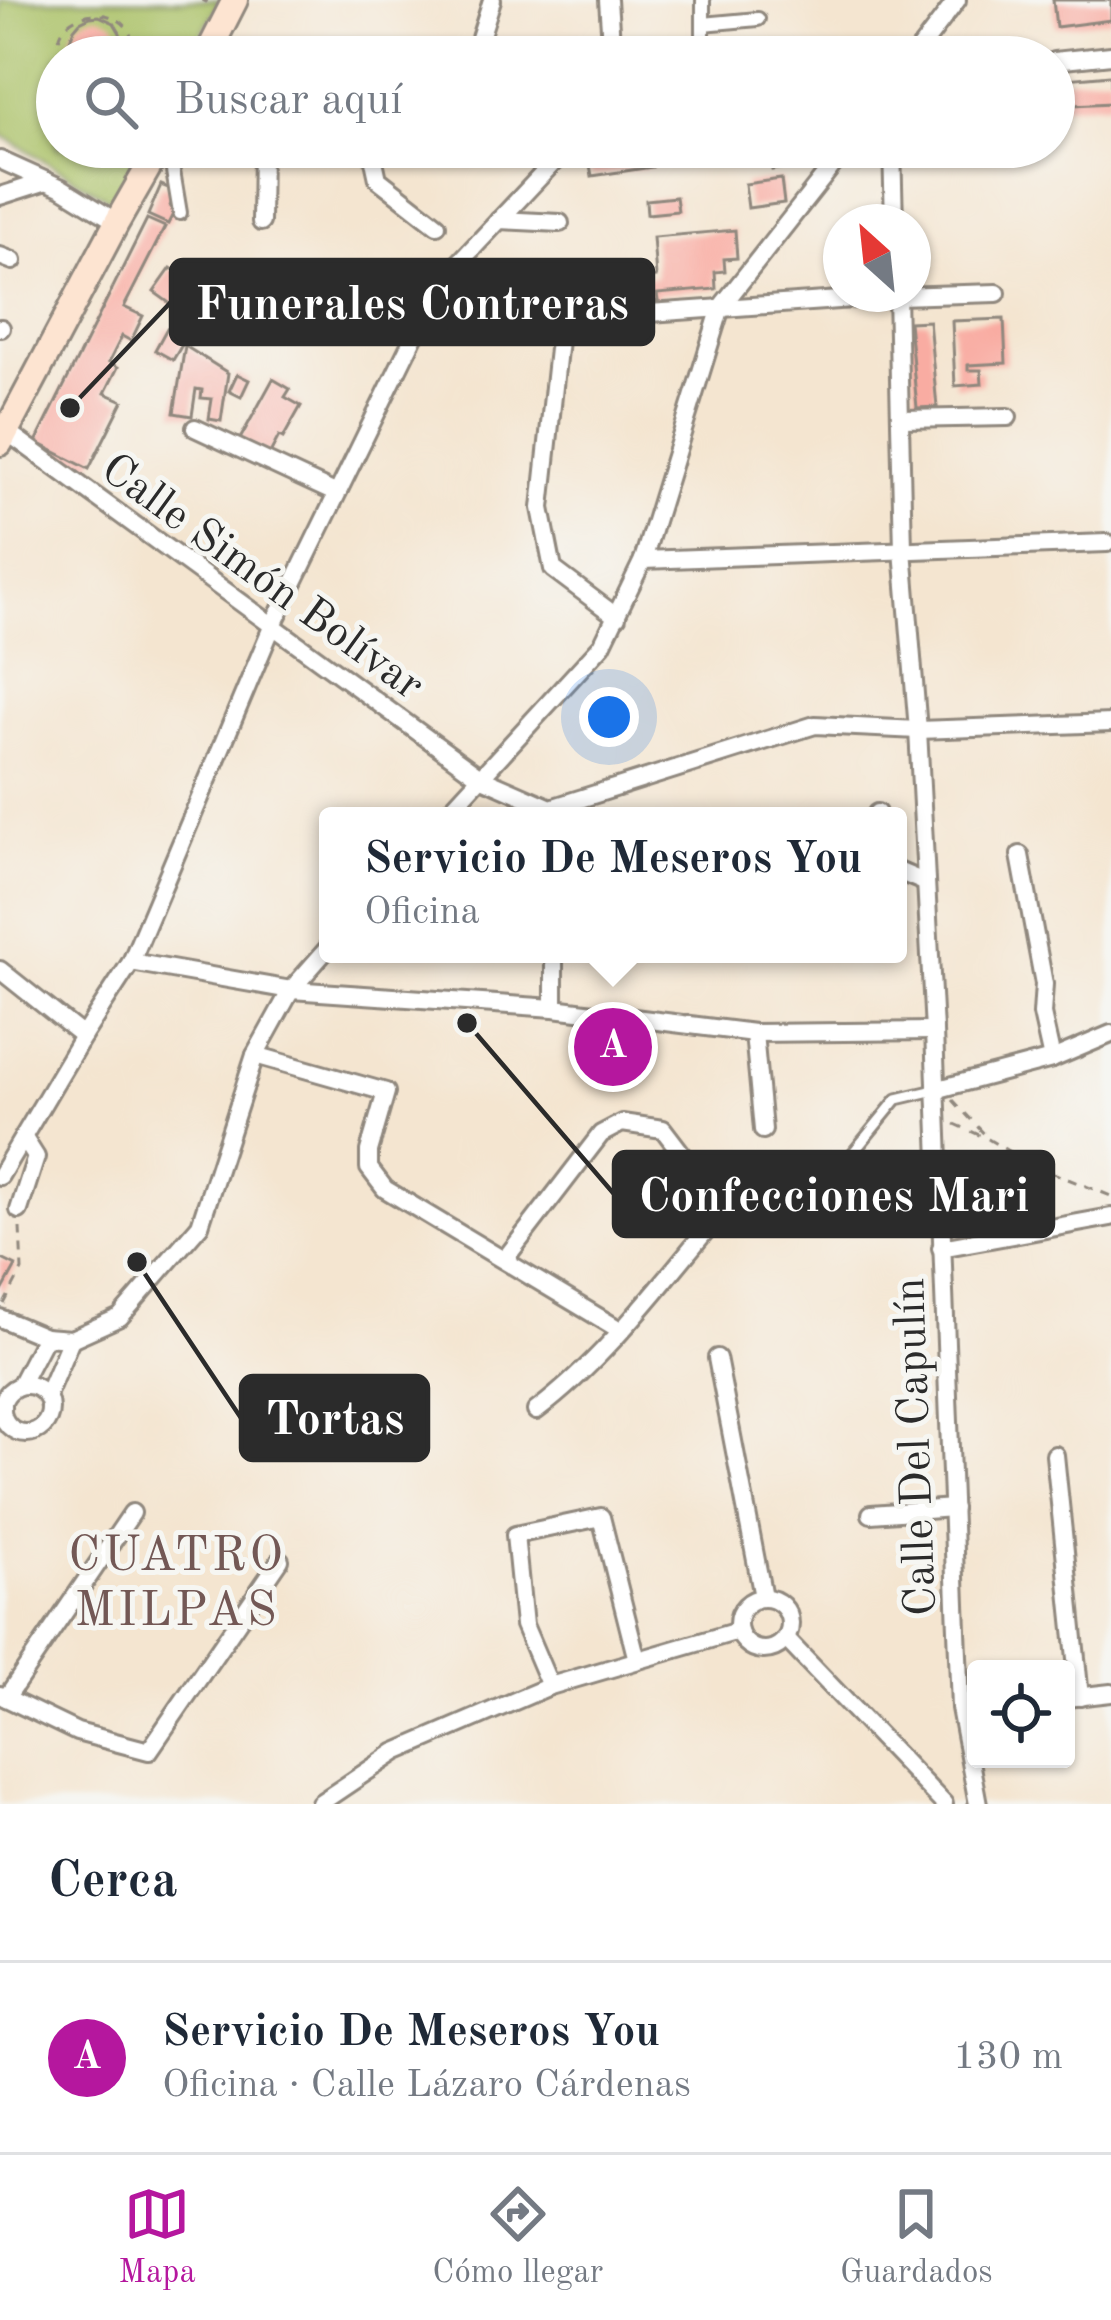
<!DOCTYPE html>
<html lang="es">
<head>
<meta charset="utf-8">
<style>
	:root { --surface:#fff; --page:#f2f2f3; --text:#1f2937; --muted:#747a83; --line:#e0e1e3; --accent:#b5179e }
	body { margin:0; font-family:"Old Standard TT",serif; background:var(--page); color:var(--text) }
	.controls { position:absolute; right:36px; bottom:36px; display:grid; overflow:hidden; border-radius:12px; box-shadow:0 3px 9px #0004 }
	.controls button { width:108px; height:108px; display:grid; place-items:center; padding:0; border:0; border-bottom:3px solid var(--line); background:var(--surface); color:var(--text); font:60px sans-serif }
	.compass { position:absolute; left:823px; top:204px; width:108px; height:108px; border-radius:50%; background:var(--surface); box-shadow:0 3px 9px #0004; rotate:333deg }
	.you { position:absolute; left:609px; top:717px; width:42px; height:42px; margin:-30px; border:9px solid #fff; border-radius:50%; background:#1a73e8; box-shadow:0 0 0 18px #1a73e833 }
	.badge { display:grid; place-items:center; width:78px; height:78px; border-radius:50%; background:var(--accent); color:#fff; font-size:39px; font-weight:700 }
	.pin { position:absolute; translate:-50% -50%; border:6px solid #fff; box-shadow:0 3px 12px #0006 }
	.popup { position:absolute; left:319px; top:807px; width:588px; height:156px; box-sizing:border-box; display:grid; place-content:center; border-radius:12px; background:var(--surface); filter:drop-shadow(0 3px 9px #0005); font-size:39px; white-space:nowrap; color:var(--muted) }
	.popup b { font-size:45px; color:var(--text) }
	.popup::after { content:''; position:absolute; left:50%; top:100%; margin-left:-24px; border:24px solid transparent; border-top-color:var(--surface) }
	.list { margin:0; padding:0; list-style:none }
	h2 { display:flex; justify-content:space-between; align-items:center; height:156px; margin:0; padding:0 48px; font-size:51px }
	h2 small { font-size:39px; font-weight:400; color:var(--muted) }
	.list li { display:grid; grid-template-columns:78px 1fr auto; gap:36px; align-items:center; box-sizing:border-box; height:192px; padding:0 48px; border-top:3px solid var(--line) }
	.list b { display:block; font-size:45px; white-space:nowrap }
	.list p { margin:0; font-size:39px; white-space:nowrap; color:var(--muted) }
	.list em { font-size:39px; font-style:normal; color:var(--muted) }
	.icon { flex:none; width:66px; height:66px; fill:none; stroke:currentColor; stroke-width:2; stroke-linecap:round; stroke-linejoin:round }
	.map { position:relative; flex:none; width:1111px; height:1804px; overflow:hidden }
	.search { position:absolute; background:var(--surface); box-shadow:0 3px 9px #0004; left:36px; right:36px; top:36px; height:132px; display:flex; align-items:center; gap:30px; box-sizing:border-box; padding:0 42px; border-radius:66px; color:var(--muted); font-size:45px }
	.sheet { height:348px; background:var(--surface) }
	nav { display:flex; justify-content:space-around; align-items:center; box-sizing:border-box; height:168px; border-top:3px solid var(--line); background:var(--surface); font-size:33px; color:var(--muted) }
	nav a { display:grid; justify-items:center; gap:6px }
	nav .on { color:var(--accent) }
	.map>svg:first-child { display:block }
	.green { fill:#aac166; stroke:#6a7648; stroke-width:3 }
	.building { fill:#f9aca2 }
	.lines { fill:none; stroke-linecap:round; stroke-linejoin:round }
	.service-casing { stroke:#90887e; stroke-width:15 }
	.pedestrian-casing { stroke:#90887e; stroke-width:18 }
	.minor-casing { stroke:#90887e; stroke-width:22 }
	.secondary-casing { stroke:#90887e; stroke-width:30 }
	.path { stroke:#90887e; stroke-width:3; stroke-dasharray:9 9; stroke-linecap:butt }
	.service { stroke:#fff; stroke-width:9 }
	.pedestrian { stroke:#fff; stroke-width:12 }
	.minor { stroke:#fff; stroke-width:16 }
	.secondary { stroke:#fde4d1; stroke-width:24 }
	.labels { text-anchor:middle; stroke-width:10; stroke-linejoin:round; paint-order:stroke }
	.street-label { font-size:45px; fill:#2b2b2b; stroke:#f6f6f2 }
	.neighbourhood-label { font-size:48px; letter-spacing:3px; fill:#735855; stroke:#f6f6f2 }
	.leader { fill:none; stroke:#2b2b2b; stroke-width:4.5 }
	.callout-dot { fill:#2b2b2b; stroke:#f6f6f2; stroke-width:4.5 }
	.callout { fill:#2b2b2b; stroke:#2b2b2b; stroke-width:4.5 }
	.callout-label { font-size:48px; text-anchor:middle; font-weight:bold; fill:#fff }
</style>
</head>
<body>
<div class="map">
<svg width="1111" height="1804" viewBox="0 0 1111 1804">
	<rect width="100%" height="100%" fill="#f6f6f2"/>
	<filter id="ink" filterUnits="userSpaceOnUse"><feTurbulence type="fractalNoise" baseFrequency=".00833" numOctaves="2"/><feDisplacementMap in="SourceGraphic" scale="24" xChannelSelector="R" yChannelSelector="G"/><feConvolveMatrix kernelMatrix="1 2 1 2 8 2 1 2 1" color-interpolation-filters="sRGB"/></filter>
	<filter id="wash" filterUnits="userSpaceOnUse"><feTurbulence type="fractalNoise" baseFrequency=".004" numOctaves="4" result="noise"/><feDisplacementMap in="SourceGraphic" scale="48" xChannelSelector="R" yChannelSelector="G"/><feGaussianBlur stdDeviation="2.7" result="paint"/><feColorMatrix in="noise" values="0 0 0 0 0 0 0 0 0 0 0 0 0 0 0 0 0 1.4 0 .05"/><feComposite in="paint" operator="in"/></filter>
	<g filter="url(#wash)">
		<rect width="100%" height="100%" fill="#f4e5d0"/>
		<polygon class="green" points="0,0 220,0 190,57 57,57 57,147 144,147 115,203 0,134"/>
		<g id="blocks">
			<g class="building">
				<polygon points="1053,0 1111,0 1111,20 1056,27"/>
				<polygon points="99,16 114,23 120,33 122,44 118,55 116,57 76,57 70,40 74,29 80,22 90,17"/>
				<polygon points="1111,75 1111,103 1054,106 1054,80"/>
				<polygon points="602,147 613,147 615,156 649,151 652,167 592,176 588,154 603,151"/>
				<polygon points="733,147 754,147 754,158 733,159"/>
				<polygon points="783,147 805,147 807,157 795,159 796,166 772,170 768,150"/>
				<polygon points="781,179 784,203 748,208 745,184"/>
				<polygon points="161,185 176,191 170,206 176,208 168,224 148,215"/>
				<polygon points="676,197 678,211 647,214 646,200"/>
				<polygon points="147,219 165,227 124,307 143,316 131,341 122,336 109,362 118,367 105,393 123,401 89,469 36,442"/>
				<polygon points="735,230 737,258 724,259 725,271 715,272 716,289 657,294 658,301 641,302 640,278 656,277 653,237"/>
				<polygon points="171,268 208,293 190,318 154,292"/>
				<polygon points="1004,319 1006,363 968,365 968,370 981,370 982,384 955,386 952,321"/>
				<polygon points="929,321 937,407 917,408 909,322"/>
				<polygon points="167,328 186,338 173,360 155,350"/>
				<polygon points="185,346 228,373 221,421 209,419 212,399 201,398 202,390 196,389 192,416 174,413"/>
				<polygon points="237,374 249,380 241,397 229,391"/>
				<polygon points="273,379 290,389 285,397 301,406 283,438 279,436 269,455 240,439"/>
				<polygon points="0,1258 16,1266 0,1295"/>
			</g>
		</g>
	</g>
	<g filter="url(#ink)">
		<use href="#blocks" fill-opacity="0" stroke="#90887e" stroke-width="3"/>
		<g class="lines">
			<defs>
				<polyline id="service" points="821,1192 897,1099 935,1090"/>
				<g id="pedestrian">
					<polyline points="703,0 703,57"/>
					<polyline points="703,24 758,19"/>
					<polyline points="169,147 180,213"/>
				</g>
				<g id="minor">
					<polyline points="608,0 612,57"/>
					<polyline points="474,57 492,0"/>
					<polyline points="914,57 957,0"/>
					<polyline points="1054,61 1111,55"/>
					<polyline points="371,147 378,179 437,225"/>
					<polyline points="892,147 894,222"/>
					<polyline points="0,160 62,188 117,222"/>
					<polyline points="0,196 47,181"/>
					<polyline points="499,220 560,223"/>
					<polyline points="261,222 262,147"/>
					<polyline points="0,256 13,261"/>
					<polyline points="897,294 903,550 918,730 934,1031 960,1708 978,1804"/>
					<polyline points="561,321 541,508 553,569 617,617"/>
					<polyline points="0,328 1,328"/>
					<polyline points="417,329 897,296 997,293"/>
					<polyline points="902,419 1008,417"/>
					<polyline points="195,428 335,493"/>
					<polyline points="6,431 480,777 551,808 815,725 918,730 1111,723"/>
					<polyline points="643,560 1107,543"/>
					<polyline points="445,816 602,645 643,560 721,307 847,147"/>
					<polyline points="876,816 877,813"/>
					<polyline points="1020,855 1044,984 1042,1014 1052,1059"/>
					<polyline points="898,871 924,882"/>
					<polyline points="554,954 554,1008"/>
					<polyline points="131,962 291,990 554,1008 754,1033 934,1031"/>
					<polyline points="0,970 83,1036"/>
					<polyline points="754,1033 763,1130"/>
					<polyline points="255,1055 386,1092 369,1151 369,1168 385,1189 620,1330"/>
					<polyline points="935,1090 1052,1059 1111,1034"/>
					<polyline points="0,1176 83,1036 131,962 272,627 440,283 568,147"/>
					<polyline points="19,1210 36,1157 24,1138"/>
					<polyline points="941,1248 1111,1217"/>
					<path d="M505,1259l96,-125 21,-11 41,6 61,80c-59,69 -115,147 -188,202"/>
					<polyline points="0,1318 45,1337 71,1339 120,1317 200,1225 255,1055 291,990 328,948"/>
					<polyline points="717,1358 763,1597"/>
					<circle cx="26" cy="1409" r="24"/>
					<polyline points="20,1385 45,1337"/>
					<polyline points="47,1395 71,1339"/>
					<polyline points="1055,1455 1080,1697"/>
					<polyline points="871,1514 953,1508"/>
					<circle cx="764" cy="1624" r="26"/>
					<polyline points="786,1639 944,1804"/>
					<polyline points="550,1686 524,1625 515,1535 601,1517 637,1660"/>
					<polyline points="0,1695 77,1732 149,1751 280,1560"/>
					<polyline points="6,1698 132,1513"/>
					<polyline points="1066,1698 1111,1693"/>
					<polyline points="320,1803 396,1752 550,1686 738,1631"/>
				</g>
				<g id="secondary">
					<polyline points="206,57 235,0"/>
					<polyline points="0,443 117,222 160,147"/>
				</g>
			</defs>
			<use href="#service" class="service-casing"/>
			<use href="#pedestrian" class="pedestrian-casing"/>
			<use href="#minor" class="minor-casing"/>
			<use href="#secondary" class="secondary-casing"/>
			<g class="path">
				<polyline points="202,0 206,2 207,0"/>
				<path d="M61,57c-19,-57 89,-57 68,0"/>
				<polyline points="953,1100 987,1137"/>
				<polyline points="955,1124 988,1139 1030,1164 1111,1196"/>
				<polyline points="4,1304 22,1270 20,1228"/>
			</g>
			<use href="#service" class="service"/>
			<use href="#pedestrian" class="pedestrian"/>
			<use href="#minor" class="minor"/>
			<use href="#secondary" class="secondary"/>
		</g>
	</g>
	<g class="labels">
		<g class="street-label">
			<text transform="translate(264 575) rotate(36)" y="16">Calle Simón Bolívar</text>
			<text transform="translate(913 1447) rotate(-92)" y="16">Calle Del Capulín</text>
		</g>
		<g class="neighbourhood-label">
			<text x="177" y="1570">CUATRO<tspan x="177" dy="55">MILPAS</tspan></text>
		</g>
	</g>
	<path class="leader" d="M70 408L171 302M467 1023L614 1194M137 1262L241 1418"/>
	<g class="callout-dot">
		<circle cx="70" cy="408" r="12"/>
		<circle cx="467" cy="1023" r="12"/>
		<circle cx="137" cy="1262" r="12"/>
	</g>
	<g class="callout">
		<rect x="171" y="260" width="482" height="84" rx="12"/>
		<rect x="614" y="1152" width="439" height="84" rx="12"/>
		<rect x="241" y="1376" width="187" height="84" rx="12"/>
	</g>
	<g class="callout-label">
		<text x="412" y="319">Funerales Contreras</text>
		<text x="834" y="1211">Confecciones Mari</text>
		<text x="335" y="1434">Tortas</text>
	</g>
</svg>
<div class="controls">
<button><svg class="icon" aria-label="locate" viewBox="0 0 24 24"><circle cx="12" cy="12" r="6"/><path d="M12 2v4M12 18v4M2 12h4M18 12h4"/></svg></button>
</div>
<svg class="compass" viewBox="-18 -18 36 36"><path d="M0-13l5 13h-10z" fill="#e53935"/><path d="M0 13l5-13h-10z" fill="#747a83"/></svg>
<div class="you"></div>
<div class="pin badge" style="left:613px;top:1047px">A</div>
<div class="popup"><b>Servicio De Meseros You</b>Oficina</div>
<div class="search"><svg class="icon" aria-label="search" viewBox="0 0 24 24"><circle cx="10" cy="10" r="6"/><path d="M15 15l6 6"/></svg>Buscar aquí</div>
</div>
<section class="sheet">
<h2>Cerca<small></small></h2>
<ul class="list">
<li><span class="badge">A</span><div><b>Servicio De Meseros You</b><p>Oficina · Calle Lázaro Cárdenas</p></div><em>130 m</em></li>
</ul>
</section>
<nav>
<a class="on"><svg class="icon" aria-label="map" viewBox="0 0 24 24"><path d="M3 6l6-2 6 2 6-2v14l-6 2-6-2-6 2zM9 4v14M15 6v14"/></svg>Mapa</a>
<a><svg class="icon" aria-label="directions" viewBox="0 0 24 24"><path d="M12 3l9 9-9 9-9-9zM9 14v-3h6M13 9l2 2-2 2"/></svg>Cómo llegar</a>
<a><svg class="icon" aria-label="saved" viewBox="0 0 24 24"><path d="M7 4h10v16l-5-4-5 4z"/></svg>Guardados</a>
</nav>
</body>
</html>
